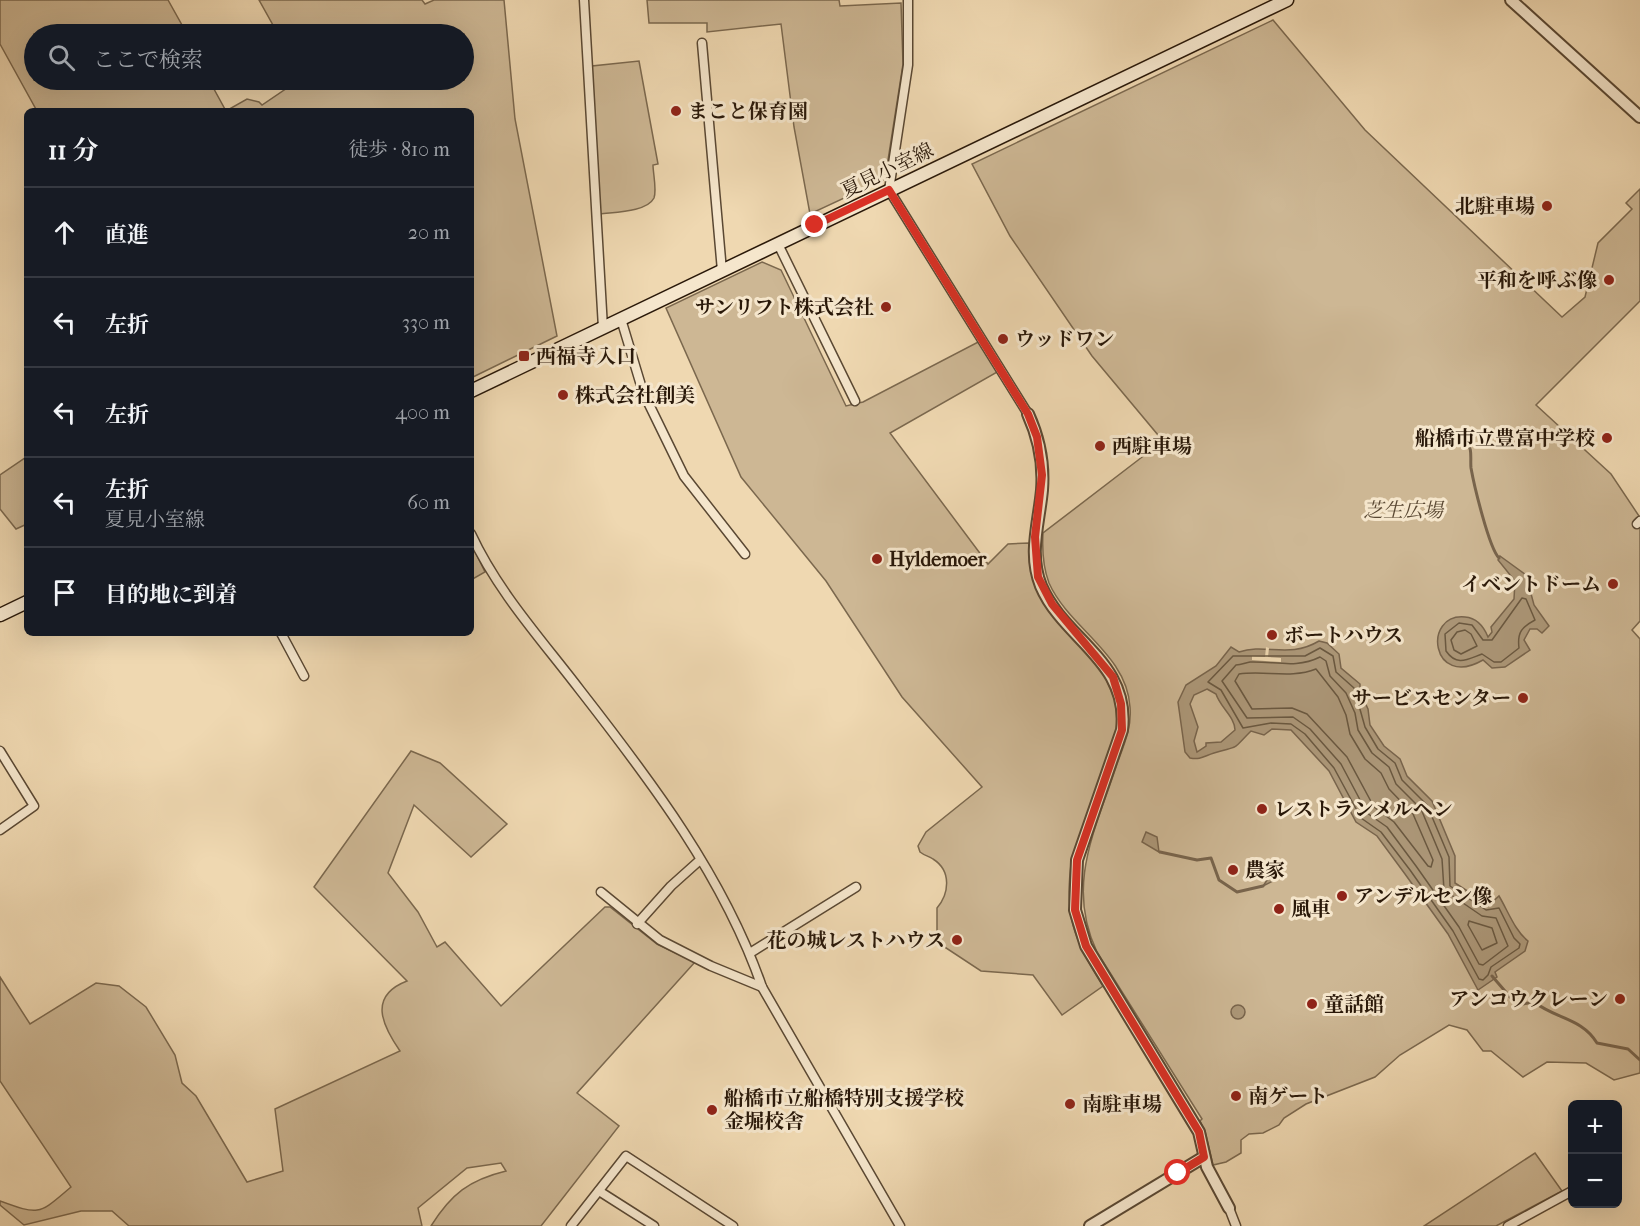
<!DOCTYPE html>
<html lang="ja">
<head>
<meta charset="utf-8">
<style>
	:root { --surface:#171b24; --page:#242831; --text:#f1f3f6; --muted:#9ea1a6; --line:#363941 }
	body { margin:0; font-family:"IM FELL French Canon","Noto Serif JP",serif; background:var(--page); color:var(--text) }
	.controls { position:absolute; right:18px; bottom:18px; display:grid; overflow:hidden; border-radius:9px; box-shadow:0 6px 24px #0002 }
	.controls button { width:54px; height:54px; display:grid; place-items:center; padding:0; border:0; border-bottom:2px solid var(--line); background:var(--surface); color:var(--text); font:30px sans-serif }
	.stop { position:absolute; width:18px; height:18px; margin:-14px; border:4px solid #d93025; border-radius:50%; background:#fff }
	.stop.end { background:#d93025; border-color:#fff; box-shadow:0 2px 6px #0008 }
	.list { margin:0; padding:0; list-style:none }
	h2 { display:flex; justify-content:space-between; align-items:center; height:78px; margin:0; padding:0 24px; font-size:26px }
	h2 small { font-size:20px; font-weight:400; color:var(--muted) }
	.list li { display:grid; grid-template-columns:39px 1fr auto; gap:18px; align-items:center; box-sizing:border-box; height:90px; padding:0 24px; border-top:2px solid var(--line) }
	.list b { display:block; font-size:22px; white-space:nowrap }
	.list p { margin:0; font-size:20px; white-space:nowrap; color:var(--muted) }
	.list em { font-size:20px; font-style:normal; color:var(--muted) }
	.icon { flex:none; width:33px; height:33px; fill:none; stroke:currentColor; stroke-width:2; stroke-linecap:round; stroke-linejoin:round }
	.map { position:relative; flex:none; width:1640px; height:1226px; overflow:hidden }
	.search { position:absolute; background:var(--surface); box-shadow:0 6px 24px #0002; left:24px; top:24px; width:450px; height:66px; display:flex; align-items:center; gap:15px; box-sizing:border-box; padding:0 21px; border-radius:33px; color:var(--muted); font-size:22px }
	.panel { position:absolute; background:var(--surface); box-shadow:0 6px 24px #0002; left:24px; top:108px; width:450px; height:528px; border-radius:9px }
	.map>svg:first-child { display:block }
	.green { fill:#cdb794; stroke:#7b684e; stroke-width:1.5 }
	.water { fill:#ac9778; stroke:#78644c; stroke-width:1.5; fill-rule:evenodd }
	.pier { fill:#efd8b1 }
	.lines { fill:none; stroke-linecap:round; stroke-linejoin:round }
	.shore { stroke:#6a5840; stroke-width:1.5 }
	.stream { stroke:#78644c; stroke-width:3 }
	.minor-casing { stroke:#5a4833; stroke-width:11 }
	.tertiary-casing { stroke:#5a4833; stroke-width:14 }
	.secondary-casing { stroke:#291809; stroke-width:15 }
	.minor { stroke:#f5e6cc; stroke-width:8 }
	.tertiary { stroke:#f5e6cc; stroke-width:10 }
	.secondary { stroke:#f5e6cc; stroke-width:12 }
	.route { stroke:#d93025; stroke-width:8 }
	.poi-dot { fill:#8f2418; stroke:#f5e6cc; stroke-width:2 }
	.labels { text-anchor:middle; stroke-width:6; stroke-linejoin:round; paint-order:stroke }
	.poi-label { font-size:20px; font-weight:bold; fill:#291809; stroke:#f5e6cc; text-anchor:start }
	.street-label { font-size:20px; fill:#291809; stroke:#f5e6cc }
	.park-label { font-size:20px; font-style:italic; fill:#5a4833; stroke:#f5e6cc }
</style>
</head>
<body>
<div class="map">
<svg width="1640" height="1226" viewBox="0 0 1640 1226">
	<rect width="100%" height="100%" fill="#efd8b1"/>
	<filter id="stains"><feTurbulence type="fractalNoise" baseFrequency=".00333" numOctaves="4"/><feColorMatrix values="0 0 0 0 .2 0 0 0 0 .09 0 0 0 0 .02 0 0 0 .5 -.17"/></filter>
	<radialGradient id="worn" r=".72"><stop offset=".6" stop-color="#630" stop-opacity="0"/><stop offset="1" stop-color="#630" stop-opacity=".3"/></radialGradient>
	<g class="green">
		<polygon points="0,0 168,0 187,34 34,34 34,80 209,80 226,111 247,99 259,102 262,105 299,80 464,80 464,34 278,34 259,0 422,0 425,4 434,0 504,0 515,119 557,336 471,378 471,111 37,111 0,44"/>
		<polygon points="647,0 839,0 840,6 901,3 903,64 885,179 810,214 794,127 781,24 707,32 707,23 649,23"/>
		<path d="M1273,20l92,110 197,187 23,-20 13,-54 34,-34 -6,-6 14,-14v112l-104,104 75,69 28,42 -5,6 6,5v94l-8,9 8,9v434l-26,7 -28,-17 -39,-1 -24,15 -32,-26h-8l-16,-21 -18,-5 -49,30 -25,22 -69,27 -22,14 -5,7 -16,8 -14,1 -8,6v13l-15,9 -13,3 -8,-34 -5,-10 2,-2 -105,-167c-32,-67 -1,-123 20,-188 7,-19 15,-37 13,-57 -3,-53 -61,-79 -81,-124 -6,-16 -7,-33 -6,-50l120,-92 -71,-85 -82,-120 -38,-72z"/>
		<path d="M639,61l19,103 -5,1c0,8 4,25 1,33 -7,14 -40,14 -54,16l-8,-148z"/>
		<path d="M762,262l19,8 65,136 17,-4 119,-62 17,31 -109,62 98,131 20,-20 21,-1 1,23 13,35 60,71 14,33 1,24 -46,129c-9,57 2,82 31,128l-41,29 -29,-40 -52,-4 -44,-29v-34c12,-14 15,-37 -4,-49 -4,-3 -8,-3 -13,-7l-2,-6 8,-14 56,-45 -80,-90 -76,-116 -85,-104 -75,-169z"/>
		<polygon points="25,458 27,524 16,529 0,509 0,475"/>
		<polygon points="471,543 485,572 471,580"/>
		<path d="M411,751l29,12 67,61 -36,33 -57,-52 -26,68 30,39 19,35 8,-5 56,64 104,-99h5l47,37 38,18 -118,131 42,33 -78,100h-110c20,-32 38,-46 75,-55l-5,-8 -34,5 -49,40 4,18h-293l-17,-15h-31l-57,14 -24,-20v-4c41,15 39,13 71,-14l-71,-106v-104l30,47 66,-41 23,3 27,21 29,48 7,28 14,13 51,86 36,-11 -8,-62 125,-58c-18,-26 -32,-55 7,-70l-93,-94z"/>
		<polygon points="1535,1153 1562,1191 1496,1226 1424,1226"/>
	</g>
	<g class="water">
		<path d="M1500,556l26,19 8,30 15,21 -7,7 -5,-4h-7l-6,11 6,10 -25,17 -13,1 -9,-8c-52,30 -61,-47 -18,-43 12,1 19,10 23,20l4,-5 -1,-5 23,-28 1,-18 -17,-21z"/>
		<path d="M1319,641l8,2 12,11 2,14 19,16v8l8,17 2,16 14,21 16,13 7,17 25,25 23,55v27l34,22 10,-9c9,15 16,35 29,45l-3,10 -30,21 2,5 -19,13 -30,-56 -43,-60 -28,-38 -21,-14 -27,-51 -38,-41 -19,-1 -8,6 -13,-4c-21,21 -10,14 -37,22 -10,3 -13,7 -24,5l-5,-6 -7,-50 8,-17 30,-19 15,-19 8,5c27,-9 50,7 80,-11zM1207,689l9,5c4,13 19,23 19,36l-14,12 -15,1v3l-9,6 -3,-11 4,-14 -8,-23 4,-9z"/>
		<polygon points="1146,832 1157,837 1159,852 1142,842"/>
		<polygon points="1278,864 1283,868 1283,876 1263,886"/>
		<circle cx="1238" cy="1012" r="7"/>
	</g>
	<polygon class="pier" points="1266,647 1269,648 1268,657 1281,658 1281,662 1252,660 1252,656 1265,657"/>
	<g class="lines">
		<g class="shore">
			<path d="M1522,598l4,1 9,21c-13,7 -18,12 -16,28l-18,14h-7l-12,-8c-14,5 -25,13 -36,-3l-1,-17 14,-11 13,2 11,15h9z"/>
			<polygon points="1465,630 1471,634 1477,646 1461,654 1454,650 1451,640 1457,632"/>
			<polygon points="1320,648 1333,656 1336,672 1354,688 1365,727 1378,749 1395,763 1402,780 1427,805 1449,857 1450,886 1486,910 1499,908 1514,938 1520,944 1519,948 1491,967 1488,975 1483,980 1479,979 1453,931 1410,870 1381,832 1361,818 1334,768 1305,734 1291,724 1271,723 1243,728 1221,690 1208,682 1233,656 1305,656"/>
			<path d="M1320,657l6,4 4,15 16,17 9,20 3,17 14,23 17,14 7,17 25,25 21,50 2,31 38,26 14,2 12,28 -25,19 -4,-1 -20,-37 -43,-61 -29,-39 -20,-14 -26,-49 -31,-35 -17,-12 -46,1 -25,-37 14,-16c5,0 9,-2 14,-3 25,-1 46,7 70,-5z"/>
			<path d="M1316,669l22,28 8,18 4,19 15,25 16,14 8,16 24,25 20,46 -2,7 -3,-1 -34,-44 -20,-15 -27,-50 -40,-43 -15,-6 -40,1 -17,-28 4,-7c25,-4 52,5 77,-5z"/>
			<polygon points="1469,921 1492,928 1497,943 1482,950 1468,925"/>
		</g>
		<g class="stream">
			<path d="M1466,441c7,7 4,18 5,27 3,17 18,80 28,90"/>
			<polyline points="1160,852 1197,860 1211,858 1219,880 1237,892 1263,886"/>
			<path d="M1492,976l25,29 17,-3c22,17 48,16 63,41l31,6 12,11"/>
		</g>
		<defs>
			<g id="minor">
				<polyline points="584,0 603,328"/>
				<polyline points="908,0 908,65 889,190 1028,414"/>
				<polyline points="702,43 722,271"/>
				<polyline points="778,244 855,401"/>
				<polyline points="621,319 643,392 684,476 745,554"/>
				<polyline points="1637,524 1640,521"/>
				<path d="M471,534c27,58 70,105 109,156 71,91 144,187 182,297l138,239"/>
				<polyline points="281,633 304,676"/>
				<polyline points="0,751 34,806 0,830"/>
				<polyline points="601,892 660,940 711,966 762,987"/>
				<polyline points="637,924 671,886 700,860"/>
				<polyline points="750,953 856,887"/>
				<polyline points="599,1191 654,1226"/>
				<polyline points="1229,1208 1236,1226"/>
				<polyline points="571,1226 626,1156 733,1226"/>
				<polyline points="1508,1226 1572,1191"/>
			</g>
			<g id="tertiary">
				<polyline points="1511,0 1640,117"/>
				<path d="M1028,414c11,24 16,50 14,76 -3,33 -14,64 -1,96 23,54 89,75 81,144l-45,130 -2,50 11,36 113,186 8,35 22,41"/>
				<polyline points="1090,1226 1204,1157"/>
			</g>
			<g id="secondary">
				<polyline points="471,391 1287,0"/>
				<polyline points="0,615 27,602"/>
			</g>
		</defs>
		<use href="#minor" class="minor-casing"/>
		<use href="#tertiary" class="tertiary-casing"/>
		<use href="#secondary" class="secondary-casing"/>
		<use href="#minor" class="minor"/>
		<use href="#tertiary" class="tertiary"/>
		<use href="#secondary" class="secondary"/>
	</g>
	<g class="lines">
		<polyline class="route" points="815,225 889,190 1028,414 1037,437 1042,475 1035,537 1038,577 1052,604 1113,677 1121,704 1122,730 1077,860 1075,910 1086,946 1199,1132 1204,1157 1178,1173"/>
	</g>
	<g class="poi-dot">
		<circle cx="676" cy="111" r="6"/>
		<circle cx="1547" cy="206" r="6"/>
		<circle cx="1609" cy="280" r="6"/>
		<circle cx="886" cy="307" r="6"/>
		<circle cx="1003" cy="339" r="6"/>
		<rect x="518" y="350" width="12" height="12" rx="3"/>
		<circle cx="563" cy="395" r="6"/>
		<circle cx="1607" cy="438" r="6"/>
		<circle cx="1100" cy="446" r="6"/>
		<circle cx="877" cy="559" r="6"/>
		<circle cx="1613" cy="584" r="6"/>
		<circle cx="1272" cy="635" r="6"/>
		<circle cx="1523" cy="698" r="6"/>
		<circle cx="1262" cy="809" r="6"/>
		<circle cx="1233" cy="870" r="6"/>
		<circle cx="1342" cy="896" r="6"/>
		<circle cx="1279" cy="909" r="6"/>
		<circle cx="957" cy="940" r="6"/>
		<circle cx="1620" cy="999" r="6"/>
		<circle cx="1312" cy="1004" r="6"/>
		<circle cx="1236" cy="1096" r="6"/>
		<circle cx="1070" cy="1104" r="6"/>
		<circle cx="712" cy="1110" r="6"/>
	</g>
	<g class="labels">
		<g class="poi-label">
			<text x="688" y="118">まこと保育園</text>
			<text x="1535" y="213" text-anchor="end">北駐車場</text>
			<text x="1597" y="287" text-anchor="end">平和を呼ぶ像</text>
			<text x="874" y="314" text-anchor="end">サンリフト株式会社</text>
			<text x="1015" y="346">ウッドワン</text>
			<text x="536" y="363">西福寺入口</text>
			<text x="575" y="402">株式会社創美</text>
			<text x="1595" y="445" text-anchor="end">船橋市立豊富中学校</text>
			<text x="1112" y="453">西駐車場</text>
			<text x="889" y="566">Hyldemoer</text>
			<text x="1601" y="591" text-anchor="end">イベントドーム</text>
			<text x="1284" y="642">ボートハウス</text>
			<text x="1511" y="705" text-anchor="end">サービスセンター</text>
			<text x="1274" y="816">レストランメルヘン</text>
			<text x="1245" y="877">農家</text>
			<text x="1354" y="903">アンデルセン像</text>
			<text x="1291" y="916">風車</text>
			<text x="945" y="947" text-anchor="end">花の城レストハウス</text>
			<text x="1608" y="1006" text-anchor="end">アンコウクレーン</text>
			<text x="1324" y="1011">童話館</text>
			<text x="1248" y="1103">南ゲート</text>
			<text x="724" y="1105">船橋市立船橋特別支援学校<tspan x="724" dy="23">金堀校舎</tspan></text>
			<text x="1082" y="1111">南駐車場</text>
		</g>
		<g class="street-label">
			<text transform="translate(887 170) rotate(-26)" y="7">夏見小室線</text>
		</g>
		<g class="park-label">
			<text x="1403" y="517">芝生広場</text>
		</g>
	</g>
	<rect width="100%" height="100%" filter="url(#stains)"/>
	<rect width="100%" height="100%" fill="url(#worn)"/>
</svg>
<div class="controls">
<button>+</button>
<button>−</button>
</div>
<div class="stop" style="left:1178px;top:1173px"></div>
<div class="stop end" style="left:815px;top:225px"></div>
<div class="search"><svg class="icon" aria-label="search" viewBox="0 0 24 24"><circle cx="10" cy="10" r="6"/><path d="M15 15l6 6"/></svg>ここで検索</div>
<section class="panel">
<h2>11 分<small>徒歩 · 810 m</small></h2>
<ul class="list">
<li><svg class="icon" aria-label="ahead" viewBox="0 0 24 24"><path d="M12 20V5M6 11l6-6 6 6"/></svg><div><b>直進</b></div><em>20 m</em></li>
<li><svg class="icon" aria-label="left" viewBox="0 0 24 24"><path d="M17 20v-9H6M10 6l-5 5 5 5"/></svg><div><b>左折</b></div><em>330 m</em></li>
<li><svg class="icon" aria-label="left" viewBox="0 0 24 24"><path d="M17 20v-9H6M10 6l-5 5 5 5"/></svg><div><b>左折</b></div><em>400 m</em></li>
<li><svg class="icon" aria-label="left" viewBox="0 0 24 24"><path d="M17 20v-9H6M10 6l-5 5 5 5"/></svg><div><b>左折</b><p>夏見小室線</p></div><em>60 m</em></li>
<li><svg class="icon" aria-label="arrive" viewBox="0 0 24 24"><path d="M6 21V4h12l-3 4 3 4H6"/></svg><div><b>目的地に到着</b></div></li>
</ul>
</section>
</div>
</body>
</html>
